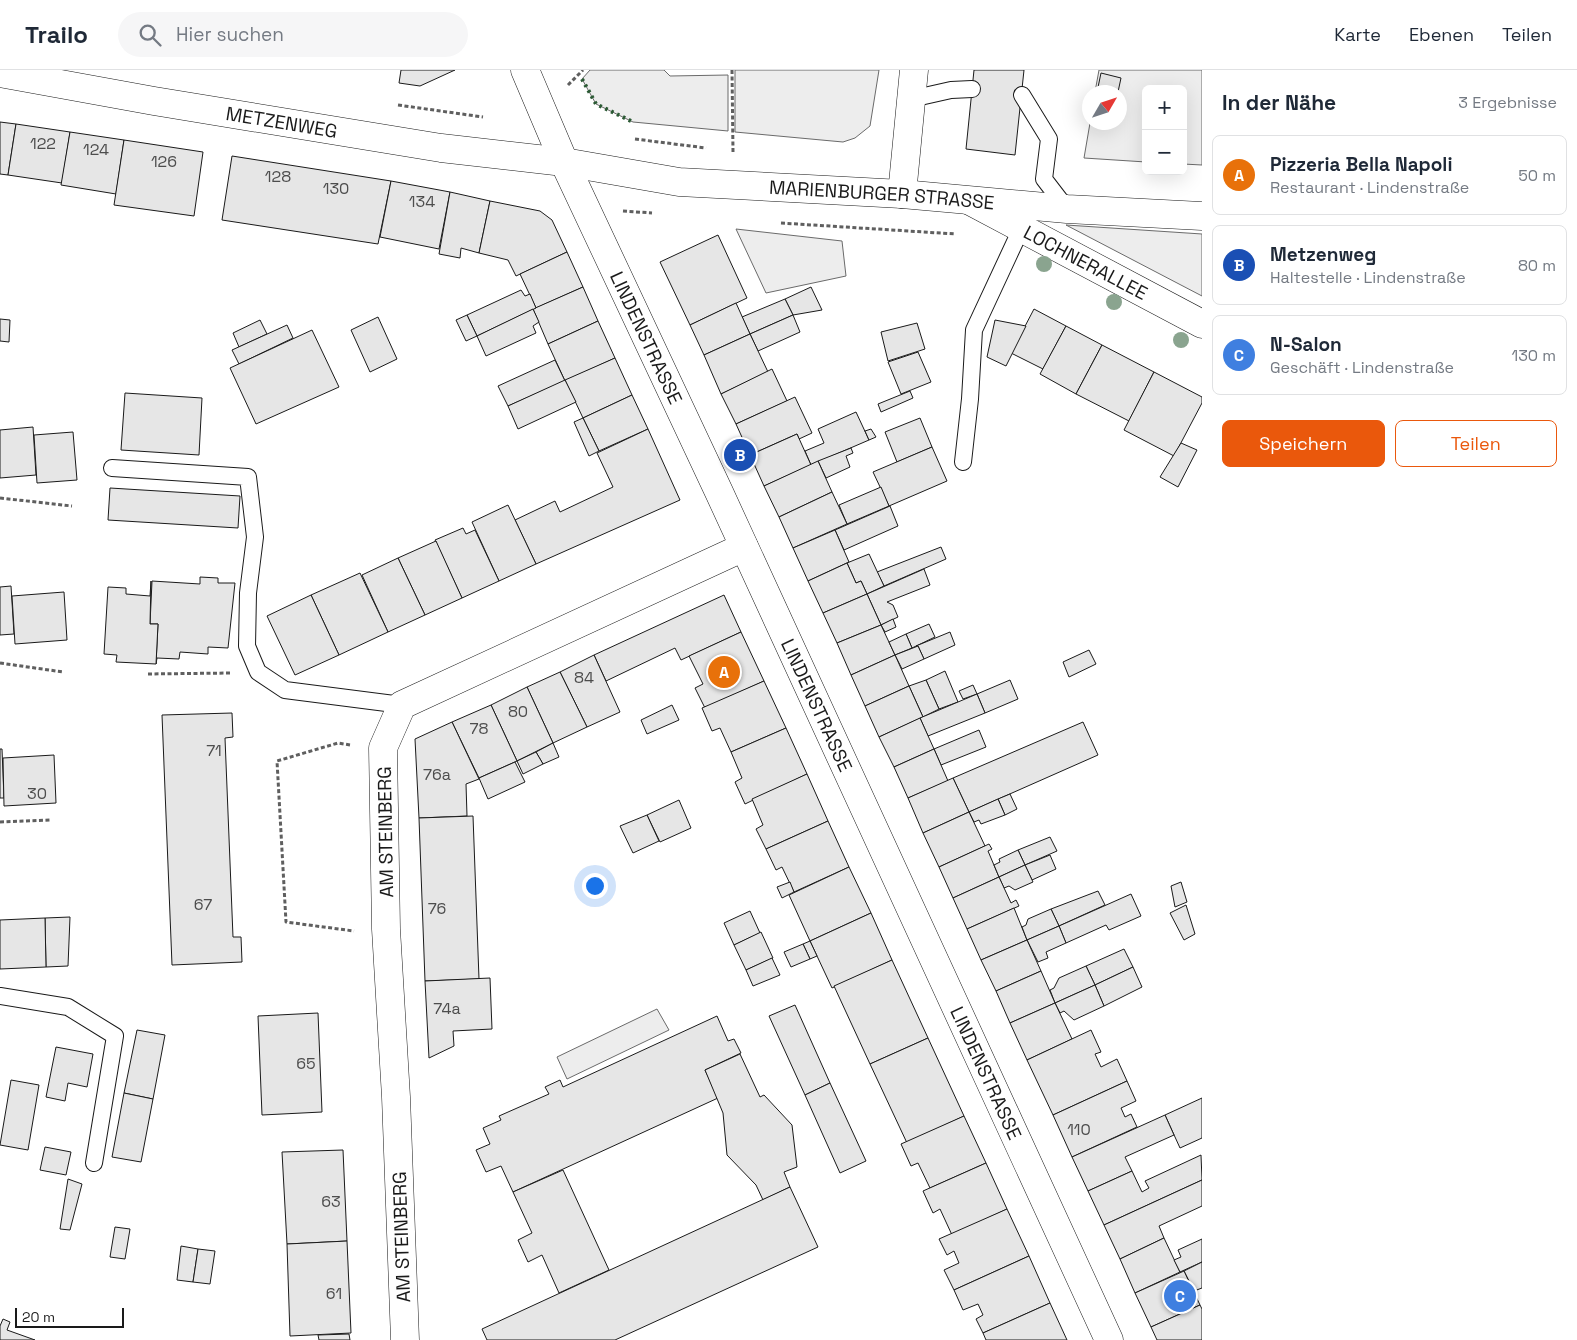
<!DOCTYPE html>
<html lang="de">
<head>
<meta charset="utf-8">
<style>
	:root { --surface:#fff; --page:#f6f6f7; --text:#1f2937; --muted:#747a83; --line:#e0e1e3; --accent:#ea580c }
	body { margin:0; font-family:"Space Grotesk",sans-serif; background:var(--page); color:var(--text) }
	.controls { position:absolute; right:15px; top:15px; display:grid; overflow:hidden; border-radius:8px; box-shadow:0 5px 20px #0002 }
	.controls button { width:45px; height:45px; display:grid; place-items:center; padding:0; border:0; border-bottom:1px solid var(--line); background:var(--surface); color:var(--text); font:25px sans-serif }
	.compass { position:absolute; left:1082px; top:15px; width:45px; height:45px; border-radius:50%; background:var(--surface); box-shadow:0 5px 20px #0002; rotate:51deg }
	.scale { position:absolute; left:15px; bottom:12px; width:109px; box-sizing:border-box; padding-left:5px; border:2px solid #1a1a1a; border-top:0; font-size:14px; line-height:18px; white-space:nowrap; color:#1a1a1a; -webkit-text-stroke:4px #fff; paint-order:stroke }
	.you { position:absolute; left:594px; top:815px; width:18px; height:18px; margin:-12px; border:4px solid #fff; border-radius:50%; background:#1a73e8; box-shadow:0 0 0 8px #1a73e833 }
	.badge { display:grid; place-items:center; width:32px; height:32px; border-radius:50%; background:var(--accent); color:#fff; font-size:16px; font-weight:700 }
	.pin { position:absolute; translate:-50% -50%; border:2px solid #fff; box-shadow:0 1px 5px #0006 }
	.list { margin:0; padding:0; list-style:none }
	h2 { display:flex; justify-content:space-between; align-items:center; height:65px; margin:0; padding:0 20px; font-size:21px }
	h2 small { font-size:16px; font-weight:400; color:var(--muted) }
	.list li { display:grid; grid-template-columns:32px 1fr auto; gap:15px; align-items:center; box-sizing:border-box; height:80px; margin:0 10px 10px; padding:0 10px; border:1px solid var(--line); border-radius:8px }
	.list b { display:block; font-size:19px; white-space:nowrap }
	.list p { margin:0; font-size:16px; white-space:nowrap; color:var(--muted) }
	.list em { font-size:16px; font-style:normal; color:var(--muted) }
	.actions { display:flex; gap:10px; padding:15px 20px }
	.actions a { flex:1; padding:11px 0; border:1px solid var(--accent); border-radius:8px; text-align:center; font-size:18px; color:var(--accent) }
	.actions .main { background:var(--accent); color:#fff }
	.icon { flex:none; width:28px; height:28px; fill:none; stroke:currentColor; stroke-width:2; stroke-linecap:round; stroke-linejoin:round }
	.map { position:relative; flex:none; width:1202px; height:1270px; overflow:hidden }
	header { display:flex; align-items:center; gap:30px; box-sizing:border-box; height:70px; padding:0 25px; background:var(--surface); border-bottom:1px solid var(--line) }
	header strong { font-size:24px }
	nav { display:flex; gap:28px; margin-inline-start:auto; font-size:18px }
	.search { width:350px; height:45px; background:var(--page); display:flex; align-items:center; gap:12px; box-sizing:border-box; padding:0 18px; border-radius:28px; color:var(--muted); font-size:19px }
	main { display:flex }
	aside { flex:1; background:var(--surface) }
	.map>svg:first-child { display:block }
	.built { fill:#ededed; stroke:#6a6a6a }
	.building { fill:#e6e6e6; stroke:#1a1a1a }
	.lines { fill:none; stroke-linecap:round; stroke-linejoin:round }
	.lane-casing { stroke:#1a1a1a; stroke-width:18 }
	.street-casing { stroke:#1a1a1a; stroke-width:29 }
	.secondary-casing { stroke:#1a1a1a; stroke-width:29 }
	.path { stroke:#5f5f5f; stroke-width:3; stroke-dasharray:4 2.5; stroke-linecap:butt }
	.lane { stroke:#fff; stroke-width:16 }
	.street { stroke:#fff; stroke-width:28 }
	.secondary { stroke:#fff; stroke-width:28 }
	.hedge { stroke:#2b5a34; stroke-width:4; stroke-dasharray:2.5 4; stroke-linecap:butt }
	.tree { fill:#8aa48f }
	.labels { text-anchor:middle; stroke-width:4; stroke-linejoin:round; paint-order:stroke }
	.number-label { font-size:16px; fill:#4d4d4d }
	.street-label { font-size:19px; fill:#1a1a1a; stroke:#fff }
</style>
</head>
<body>
<header>
<strong>Trailo</strong>
<div class="search"><svg class="icon" aria-label="search" viewBox="0 0 24 24"><circle cx="10" cy="10" r="6"/><path d="M15 15l6 6"/></svg>Hier suchen</div>
<nav><a>Karte</a><a>Ebenen</a><a>Teilen</a></nav>
</header>
<main>
<div class="map">
<svg width="1202" height="1270" viewBox="0 0 1202 1270">
	<rect width="100%" height="100%" fill="#fff"/>
	<g class="built">
		<polygon points="590,0 664,0 670,6 728,5 728,61 633,52 596,34 582,9"/>
		<polygon points="735,0 879,0 870,56 855,68 843,72 735,62"/>
		<polygon points="1099,0 1202,0 1202,95 1183,94 1183,19 1146,19 1146,92 1084,88 1090,53 1120,52 1120,22 1095,22"/>
		<polygon points="1066,155 1202,164 1202,226"/>
		<polygon points="736,159 842,171 846,206 766,223"/>
		<polygon points="657,939 669,960 567,1009 557,987"/>
	</g>
	<g class="building">
		<polygon points="401,0 455,0 420,16 399,13"/>
		<polygon points="974,0 1024,0 1015,85 966,79"/>
		<polygon points="1101,3 1121,8 1118,22 1097,22"/>
		<polygon points="0,52 16,54 8,105 0,104"/>
		<polygon points="16,54 70,62 62,113 8,105"/>
		<polygon points="70,62 124,70 116,124 61,115"/>
		<polygon points="124,70 203,82 194,146 114,135"/>
		<polygon points="232,86 391,111 378,174 222,150"/>
		<polygon points="391,111 450,122 439,179 380,167"/>
		<polygon points="450,122 490,131 479,183 461,178 460,188 439,184"/>
		<polygon points="490,131 540,141 552,150 567,182 516,206 508,190 479,183"/>
		<polygon points="718,165 747,228 690,255 660,192"/>
		<polygon points="567,182 583,217 536,238 520,204"/>
		<polygon points="583,217 598,251 548,274 533,239"/>
		<polygon points="811,217 822,240 793,245 785,229"/>
		<polygon points="521,220 525,226 530,224 536,238 477,266 467,245"/>
		<polygon points="785,229 793,245 750,264 742,247"/>
		<polygon points="736,233 750,264 704,285 690,255"/>
		<polygon points="533,239 539,252 533,256 536,263 486,286 477,266"/>
		<polygon points="1034,239 1066,256 1043,299 1011,283"/>
		<polygon points="467,245 477,266 466,271 456,250"/>
		<polygon points="793,245 800,262 758,281 750,264"/>
		<polygon points="378,247 397,289 370,302 351,260"/>
		<polygon points="0,249 10,250 9,272 0,271"/>
		<polygon points="260,250 267,264 239,277 233,263"/>
		<polygon points="995,250 1026,256 1006,296 987,287"/>
		<polygon points="598,251 615,288 565,311 548,274"/>
		<polygon points="917,253 925,279 888,291 881,262"/>
		<polygon points="287,255 293,268 239,294 232,280"/>
		<polygon points="1066,256 1102,275 1076,324 1040,304"/>
		<polygon points="312,260 339,317 256,354 230,298"/>
		<polygon points="750,264 768,302 721,324 704,285"/>
		<polygon points="1102,275 1154,302 1129,351 1076,324"/>
		<polygon points="918,282 931,312 901,324 888,292"/>
		<polygon points="615,288 632,325 583,348 565,310"/>
		<polygon points="555,290 565,311 508,336 498,316"/>
		<polygon points="772,299 787,331 736,354 721,324"/>
		<polygon points="1154,302 1202,327 1202,333 1174,386 1124,360"/>
		<polygon points="565,310 576,332 518,359 508,336"/>
		<polygon points="910,321 913,328 881,342 878,334"/>
		<polygon points="125,323 202,328 199,385 121,380"/>
		<polygon points="632,325 648,359 599,381 583,348"/>
		<polygon points="795,327 812,363 799,369 797,364 750,385 736,354"/>
		<polygon points="856,342 869,370 811,395 805,381 824,373 818,359"/>
		<polygon points="583,348 599,381 589,386 574,352"/>
		<polygon points="920,348 932,377 897,392 885,362"/>
		<polygon points="33,357 36,405 0,408 0,360"/>
		<polygon points="648,359 680,430 536,494 515,450 555,431 560,442 613,417 597,383"/>
		<polygon points="871,359 876,367 869,370 865,361"/>
		<polygon points="73,362 77,410 37,413 34,365"/>
		<polygon points="797,364 811,395 764,416 750,385"/>
		<polygon points="1181,373 1197,380 1178,417 1160,407"/>
		<polygon points="932,377 947,411 889,436 873,402"/>
		<polygon points="851,378 853,383 846,386 850,397 826,408 818,391"/>
		<polygon points="818,391 832,422 779,447 764,416"/>
		<polygon points="881,417 889,436 847,454 839,435"/>
		<polygon points="110,418 240,426 238,458 108,450"/>
		<polygon points="832,422 847,454 793,478 779,447"/>
		<polygon points="508,435 536,494 499,511 472,452"/>
		<polygon points="890,436 898,456 844,480 835,460"/>
		<polygon points="463,458 466,464 475,460 499,511 462,528 435,470"/>
		<polygon points="835,460 849,492 808,511 793,478"/>
		<polygon points="436,471 462,528 425,545 398,488"/>
		<polygon points="941,477 946,489 884,516 877,502"/>
		<polygon points="869,484 884,516 867,524 861,511 856,513 847,493"/>
		<polygon points="398,488 425,545 388,562 362,505"/>
		<polygon points="847,493 856,513 861,511 867,524 823,543 808,511"/>
		<polygon points="924,499 930,515 887,532 893,535 898,547 881,555 867,524"/>
		<polygon points="360,503 388,562 339,585 311,525"/>
		<polygon points="200,507 218,508 218,513 235,513 228,578 208,577 208,584 180,582 179,589 157,588 156,594 158,554 150,554 152,511 200,514"/>
		<polygon points="151,511 150,554 158,554 156,594 116,592 117,585 104,584 108,517 126,518 126,524 150,526"/>
		<polygon points="11,516 14,564 0,565 0,517"/>
		<polygon points="64,522 67,570 15,574 12,526"/>
		<polygon points="867,524 881,555 837,573 823,543"/>
		<polygon points="311,525 339,585 295,605 267,546"/>
		<polygon points="724,525 741,562 681,590 675,578 606,611 594,585"/>
		<polygon points="893,549 896,557 885,562 881,555"/>
		<polygon points="929,554 935,567 912,578 906,564"/>
		<polygon points="881,555 895,585 851,605 837,573"/>
		<polygon points="741,562 764,611 705,638 695,618 703,614 689,586"/>
		<polygon points="950,562 955,575 924,589 918,576 916,576"/>
		<polygon points="906,564 912,578 895,585 889,572"/>
		<polygon points="918,576 924,589 902,599 895,585"/>
		<polygon points="1089,580 1096,594 1069,607 1063,592"/>
		<polygon points="594,585 620,642 587,657 560,602"/>
		<polygon points="895,585 909,616 865,636 851,605"/>
		<polygon points="945,601 958,632 939,639 926,610"/>
		<polygon points="560,602 587,657 553,673 527,617"/>
		<polygon points="926,610 939,639 923,647 909,616"/>
		<polygon points="1010,610 1018,629 985,643 977,624"/>
		<polygon points="764,611 786,658 731,682 720,658 712,661 702,638"/>
		<polygon points="973,615 977,624 963,629 959,621"/>
		<polygon points="909,616 923,647 879,667 865,636"/>
		<polygon points="527,617 553,673 517,691 491,635"/>
		<polygon points="977,624 985,643 928,666 920,648"/>
		<polygon points="491,635 517,691 479,708 452,652"/>
		<polygon points="672,635 679,650 647,664 641,650"/>
		<polygon points="232,643 233,667 225,668 233,867 241,867 242,892 172,895 162,645"/>
		<polygon points="920,648 934,679 894,697 879,667"/>
		<polygon points="452,652 479,709 466,714 467,746 419,748 415,669"/>
		<polygon points="1083,652 1098,685 969,742 953,708"/>
		<polygon points="786,658 807,704 745,734 735,712 742,708 731,682"/>
		<polygon points="979,660 986,677 941,695 934,679"/>
		<polygon points="553,673 559,687 543,694 536,682"/>
		<polygon points="0,679 2,679 4,728 0,728"/>
		<polygon points="934,679 948,711 908,728 894,697"/>
		<polygon points="536,682 543,694 523,704 517,691"/>
		<polygon points="54,685 56,733 4,736 3,688"/>
		<polygon points="515,692 525,712 488,729 479,708"/>
		<polygon points="807,704 828,751 766,779 756,759 763,755 752,729"/>
		<polygon points="953,708 969,742 923,763 908,728"/>
		<polygon points="1010,724 1017,739 1005,745 998,729"/>
		<polygon points="998,729 1005,745 981,754 979,750 974,752 969,742"/>
		<polygon points="679,730 691,758 660,772 647,745"/>
		<polygon points="969,742 985,776 939,797 923,763"/>
		<polygon points="647,745 659,771 633,783 620,756"/>
		<polygon points="473,746 479,909 425,911 419,748"/>
		<polygon points="828,751 849,797 794,822 782,797 776,800 766,779"/>
		<polygon points="1050,767 1057,781 1025,795 1018,780"/>
		<polygon points="989,774 992,779 988,781 999,807 953,828 939,797"/>
		<polygon points="1018,780 1025,795 999,807 994,795 1000,792 999,789"/>
		<polygon points="1050,785 1056,799 1032,810 1025,795"/>
		<polygon points="1025,795 1033,812 1015,820 1009,816 1004,818 999,807"/>
		<polygon points="849,797 871,843 810,871 789,825"/>
		<polygon points="999,807 1011,833 1016,830 1019,836 967,859 953,828"/>
		<polygon points="790,812 794,822 782,828 777,817"/>
		<polygon points="1181,812 1187,832 1175,837 1171,816"/>
		<polygon points="1098,821 1105,835 1059,856 1051,839"/>
		<polygon points="1131,824 1141,846 1109,860 1106,855 1066,873 1059,856"/>
		<polygon points="1186,835 1195,864 1184,870 1170,843"/>
		<polygon points="1014,838 1027,870 981,890 967,859"/>
		<polygon points="1051,839 1059,856 1027,870 1022,857 1026,855 1028,849"/>
		<polygon points="750,841 760,863 734,875 724,853"/>
		<polygon points="871,843 892,890 832,918 810,871"/>
		<polygon points="70,847 68,896 46,897 45,848"/>
		<polygon points="45,848 46,897 0,899 0,850"/>
		<polygon points="1059,856 1066,873 1046,882 1048,888 1038,892 1027,870"/>
		<polygon points="761,862 773,888 746,900 734,875"/>
		<polygon points="1027,870 1041,901 996,921 981,890"/>
		<polygon points="810,871 817,886 810,889 803,874"/>
		<polygon points="803,874 810,889 791,897 784,882"/>
		<polygon points="1124,879 1133,897 1095,915 1086,896"/>
		<polygon points="772,888 780,905 753,916 746,900"/>
		<polygon points="892,890 928,968 870,994 834,916"/>
		<polygon points="1086,896 1095,915 1055,933 1050,920 1054,918 1059,908"/>
		<polygon points="1133,897 1142,917 1104,936 1095,915"/>
		<polygon points="1041,901 1055,933 1010,953 996,921"/>
		<polygon points="490,908 492,959 453,961 454,976 429,988 425,911"/>
		<polygon points="1095,915 1104,936 1074,950 1064,941 1060,943 1055,933"/>
		<polygon points="1055,933 1072,969 1027,990 1010,953"/>
		<polygon points="795,935 830,1013 805,1025 769,946"/>
		<polygon points="318,943 322,1042 262,1045 258,946"/>
		<polygon points="717,946 728,971 734,969 741,983 705,1000 718,1028 513,1122 501,1096 486,1102 476,1080 490,1074 483,1058 501,1050 499,1046 549,1024 545,1017 560,1010 563,1017"/>
		<polygon points="137,960 165,965 153,1029 124,1023"/>
		<polygon points="1091,960 1101,982 1095,984 1101,997 1117,989 1127,1011 1053,1045 1027,990"/>
		<polygon points="928,968 964,1046 907,1073 870,994"/>
		<polygon points="56,977 93,984 87,1017 68,1013 65,1031 46,1027"/>
		<polygon points="740,984 760,1027 764,1025 792,1055 797,1097 784,1102 790,1117 763,1130 756,1115 727,1085 723,1043 705,1000"/>
		<polygon points="11,1010 39,1015 28,1080 0,1075"/>
		<polygon points="1127,1011 1136,1031 1121,1038 1125,1047 1131,1044 1137,1057 1072,1087 1053,1045"/>
		<polygon points="830,1013 866,1091 840,1103 805,1025"/>
		<polygon points="124,1023 153,1029 141,1092 112,1087"/>
		<polygon points="1202,1028 1202,1068 1180,1078 1165,1045"/>
		<polygon points="1165,1045 1174,1065 1125,1087 1132,1101 1088,1121 1072,1087"/>
		<polygon points="964,1046 986,1093 930,1118 918,1093 911,1096 901,1074"/>
		<polygon points="45,1077 71,1082 66,1105 40,1100"/>
		<polygon points="343,1080 347,1171 287,1174 282,1082"/>
		<polygon points="1201,1085 1202,1110 1104,1155 1088,1121 1132,1101 1142,1122 1149,1118 1145,1111"/>
		<polygon points="986,1093 1007,1139 952,1165 940,1139 933,1143 923,1121"/>
		<polygon points="563,1100 609,1200 559,1223 542,1185 528,1192 518,1170 532,1163 513,1122"/>
		<polygon points="68,1109 82,1114 70,1160 60,1159"/>
		<polygon points="1202,1110 1202,1136 1159,1156 1164,1168 1120,1189 1104,1155"/>
		<polygon points="790,1117 818,1177 615,1270 487,1270 482,1259"/>
		<polygon points="1007,1139 1029,1186 954,1220 944,1200 959,1193 954,1181 947,1185 939,1169"/>
		<polygon points="115,1157 130,1159 125,1189 110,1187"/>
		<polygon points="1164,1168 1180,1202 1135,1223 1120,1189"/>
		<polygon points="1202,1169 1202,1192 1180,1202 1174,1190 1181,1187 1178,1180"/>
		<polygon points="347,1171 351,1263 290,1266 287,1174"/>
		<polygon points="181,1176 198,1179 193,1212 177,1210"/>
		<polygon points="198,1179 215,1181 210,1214 193,1212"/>
		<polygon points="1029,1186 1050,1233 983,1263 976,1249 983,1245 978,1234 963,1240 954,1220"/>
		<polygon points="1202,1192 1202,1218 1194,1221 1184,1201"/>
		<polygon points="1184,1201 1200,1235 1151,1257 1135,1223"/>
		<polygon points="1050,1233 1067,1270 986,1270 983,1263"/>
		<polygon points="1200,1235 1202,1239 1202,1270 1157,1270 1151,1257"/>
		<polygon points="3,1249 10,1252 7,1260 35,1270 0,1270 0,1256"/>
		<polygon points="349,1264 350,1270 319,1270 318,1265"/>
	</g>
	<g class="lines">
		<defs>
			<g id="lane">
				<polyline points="1022,25 1049,69 1044,109 1067,139"/>
				<polyline points="911,29 951,20 972,19"/>
				<polyline points="963,392 970,329 974,260 1021,159"/>
				<polyline points="112,398 248,407 255,467 248,523 247,576 258,602 285,620 402,635"/>
				<polyline points="0,926 68,937 115,966 94,1093"/>
			</g>
			<g id="street">
				<polyline points="902,124 914,0"/>
				<path id="s1" d="M970,131l232,123"/>
				<polyline points="405,1270 396,1027 386,859 383,678 402,635 744,477"/>
			</g>
			<g id="secondary">
				<path id="s2" d="M525,0l39,92 155,330 390,848"/>
				<path id="s3" d="M0,3l154,28 287,47 123,14 115,20 223,12 165,15 135,7"/>
			</g>
		</defs>
		<use href="#lane" class="lane-casing"/>
		<use href="#street" class="street-casing"/>
		<use href="#secondary" class="secondary-casing"/>
		<g class="path">
			<polyline points="732,0 733,82"/>
			<polyline points="568,15 583,0"/>
			<polyline points="398,35 483,47"/>
			<polyline points="635,69 706,78"/>
			<polyline points="623,141 652,143"/>
			<polyline points="781,153 956,164"/>
			<polyline points="0,428 72,436"/>
			<polyline points="0,593 63,602"/>
			<polyline points="148,604 230,603"/>
			<polyline points="350,675 338,673 277,691 286,852 354,861"/>
			<polyline points="0,752 50,750"/>
		</g>
		<use href="#lane" class="lane"/>
		<use href="#street" class="street"/>
		<use href="#secondary" class="secondary"/>
		<polyline class="hedge" points="582,9 596,34 633,52"/>
	</g>
	<g class="tree">
		<circle cx="1044" cy="194" r="8"/>
		<circle cx="1114" cy="232" r="8"/>
		<circle cx="1181" cy="270" r="8"/>
	</g>
	<g class="labels">
		<g class="number-label">
			<text x="43" y="79">122</text>
			<text x="96" y="85">124</text>
			<text x="164" y="97">126</text>
			<text x="278" y="112">128</text>
			<text x="336" y="124">130</text>
			<text x="422" y="137">134</text>
			<text x="584" y="613">84</text>
			<text x="518" y="647">80</text>
			<text x="479" y="664">78</text>
			<text x="214" y="686">71</text>
			<text x="437" y="710">76a</text>
			<text x="37" y="729">30</text>
			<text x="203" y="840">67</text>
			<text x="437" y="844">76</text>
			<text x="447" y="944">74a</text>
			<text x="306" y="999">65</text>
			<text x="1079" y="1065">110</text>
			<text x="331" y="1137">63</text>
			<text x="334" y="1229">61</text>
		</g>
		<g class="street-label">
			<text dy="7" stroke="none"><textPath href="#s3" startOffset="286">METZENWEG</textPath></text>
			<text dy="7" stroke="none"><textPath href="#s3" startOffset="891">MARIENBURGER STRASSE</textPath></text>
			<text dy="7" stroke="none"><textPath href="#s1" startOffset="131">LOCHNERALLEE</textPath></text>
			<text dy="7" stroke="none"><textPath href="#s2" startOffset="294">LINDENSTRASSE</textPath></text>
			<text dy="7" stroke="none"><textPath href="#s2" startOffset="699">LINDENSTRASSE</textPath></text>
			<text transform="translate(385 762) rotate(-91)" y="7">AM STEINBERG</text>
			<text dy="7" stroke="none"><textPath href="#s2" startOffset="1104">LINDENSTRASSE</textPath></text>
			<text transform="translate(401 1167) rotate(-92)" y="7">AM STEINBERG</text>
		</g>
	</g>
</svg>
<div class="controls">
<button>+</button>
<button>−</button>
</div>
<svg class="compass" viewBox="-18 -18 36 36"><path d="M0-13l5 13h-10z" fill="#e53935"/><path d="M0 13l5-13h-10z" fill="#747a83"/></svg>
<div class="scale">20 m</div>
<div class="you"></div>
<div class="pin badge" style="left:724px;top:602px;background:#e8710a">A</div>
<div class="pin badge" style="left:740px;top:385px;background:#1a4fb4">B</div>
<div class="pin badge" style="left:1180px;top:1226px;background:#3f7fe0">C</div>
</div>
<aside>
<h2>In der Nähe<small>3 Ergebnisse</small></h2>
<ul class="list">
<li><span class="badge" style="background:#e8710a">A</span><div><b>Pizzeria Bella Napoli</b><p>Restaurant · Lindenstraße</p></div><em>50 m</em></li>
<li><span class="badge" style="background:#1a4fb4">B</span><div><b>Metzenweg</b><p>Haltestelle · Lindenstraße</p></div><em>80 m</em></li>
<li><span class="badge" style="background:#3f7fe0">C</span><div><b>N-Salon</b><p>Geschäft · Lindenstraße</p></div><em>130 m</em></li>
</ul>
<div class="actions"><a class="main">Speichern</a><a>Teilen</a></div>
</aside>
</main>
</body>
</html>
